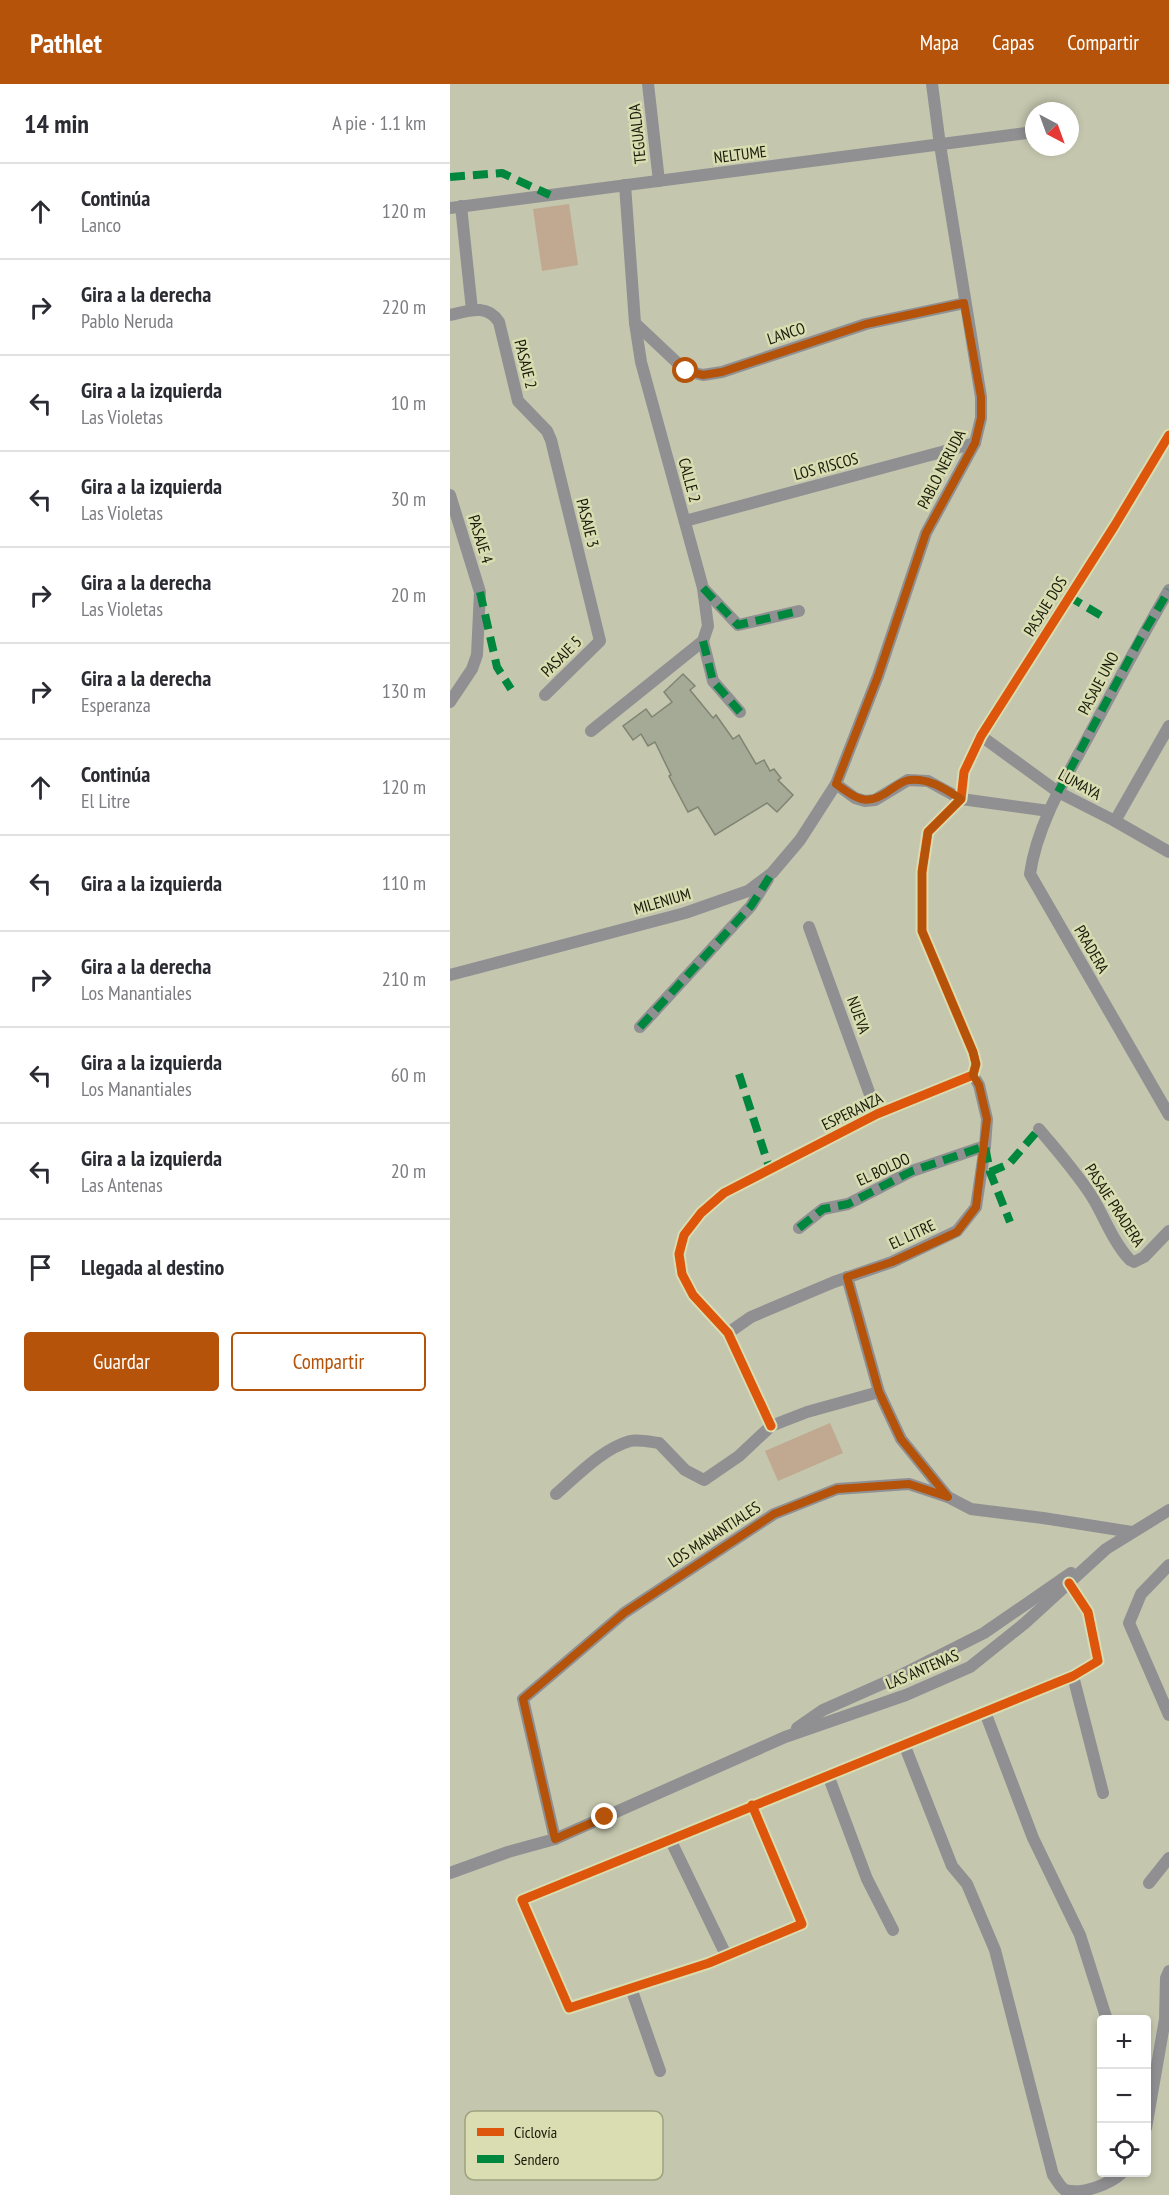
<!DOCTYPE html>
<html lang="es">
<head>
<meta charset="utf-8">
<style>
	:root { --surface:#fff; --page:#f2f2f3; --text:#2b2b33; --muted:#7c7c81; --line:#e1e1e2; --accent:#b45309 }
	body { margin:0; font-family:"PT Sans Narrow",sans-serif; background:var(--page); color:var(--text) }
	.controls { position:absolute; right:18px; bottom:18px; display:grid; overflow:hidden; border-radius:6px; box-shadow:0 3px 9px #0003 }
	.controls button { width:54px; height:54px; display:grid; place-items:center; padding:0; border:0; border-bottom:2px solid var(--line); background:var(--surface); color:var(--text); font:30px sans-serif }
	.compass { position:absolute; left:575px; top:18px; width:54px; height:54px; border-radius:50%; background:var(--surface); box-shadow:0 3px 9px #0003; rotate:139deg }
	.stop { position:absolute; width:18px; height:18px; margin:-14px; border:4px solid #b45309; border-radius:50%; background:#fff }
	.stop.end { background:#b45309; border-color:#fff; box-shadow:0 2px 6px #0008 }
	.list { margin:0; padding:0; list-style:none }
	h2 { display:flex; justify-content:space-between; align-items:center; height:78px; margin:0; padding:0 24px; font-size:26px }
	h2 small { font-size:20px; font-weight:400; color:var(--muted) }
	.list li { display:grid; grid-template-columns:39px 1fr auto; gap:18px; align-items:center; box-sizing:border-box; height:96px; padding:0 24px; border-top:2px solid var(--line) }
	.list b { display:block; font-size:22px; white-space:nowrap }
	.list p { margin:0; font-size:20px; white-space:nowrap; color:var(--muted) }
	.list em { font-size:20px; font-style:normal; color:var(--muted) }
	.actions { display:flex; gap:12px; padding:18px 24px }
	.actions a { flex:1; padding:14px 0; border:2px solid var(--accent); border-radius:6px; text-align:center; font-size:21px; color:var(--accent) }
	.actions .main { background:var(--accent); color:#fff }
	.icon { flex:none; width:33px; height:33px; fill:none; stroke:currentColor; stroke-width:2; stroke-linecap:round; stroke-linejoin:round }
	.map { position:relative; flex:none; width:719px; height:2111px; overflow:hidden }
	header { display:flex; align-items:center; gap:36px; box-sizing:border-box; height:84px; padding:0 30px; background:var(--accent); color:#fff }
	header strong { font-size:28px }
	nav { display:flex; gap:33px; margin-inline-start:auto; font-size:21px }
	main { display:flex }
	aside { flex:1; background:var(--surface) }
	.map>svg:first-child { display:block }
	.green { fill:#c0a990 }
	.building { fill:#a4aa95; stroke:#808573; stroke-width:1.5 }
	.lines { fill:none; stroke-linecap:round; stroke-linejoin:round }
	.street { stroke:#909093; stroke-width:12 }
	.quiet { stroke:#00873e; stroke-width:8; stroke-dasharray:15 8; stroke-linecap:butt }
	.cycleway-casing { stroke:#d9ddb1; stroke-width:13 }
	.cycleway { stroke:#de560c; stroke-width:9 }
	.route { stroke:#b45309; stroke-width:8 }
	.labels { text-anchor:middle; stroke-width:5; stroke-linejoin:round; paint-order:stroke }
	.street-label { font-size:16px; fill:#191a0a; stroke:#d9ddb1 }
	.key { fill:#d9ddb1; stroke:#9fa27f; stroke-width:1.5 }
	.key-label { font-size:16px; fill:#191a0a }
</style>
</head>
<body>
<header>
<strong>Pathlet</strong>
<nav><a>Mapa</a><a>Capas</a><a>Compartir</a></nav>
</header>
<main>
<aside>
<h2>14 min<small>A pie · 1.1 km</small></h2>
<ul class="list">
<li><svg class="icon" aria-label="ahead" viewBox="0 0 24 24"><path d="M12 20V5M6 11l6-6 6 6"/></svg><div><b>Continúa</b><p>Lanco</p></div><em>120 m</em></li>
<li><svg class="icon" aria-label="right" viewBox="0 0 24 24"><path d="M7 20v-9h11M14 6l5 5-5 5"/></svg><div><b>Gira a la derecha</b><p>Pablo Neruda</p></div><em>220 m</em></li>
<li><svg class="icon" aria-label="left" viewBox="0 0 24 24"><path d="M17 20v-9H6M10 6l-5 5 5 5"/></svg><div><b>Gira a la izquierda</b><p>Las Violetas</p></div><em>10 m</em></li>
<li><svg class="icon" aria-label="left" viewBox="0 0 24 24"><path d="M17 20v-9H6M10 6l-5 5 5 5"/></svg><div><b>Gira a la izquierda</b><p>Las Violetas</p></div><em>30 m</em></li>
<li><svg class="icon" aria-label="right" viewBox="0 0 24 24"><path d="M7 20v-9h11M14 6l5 5-5 5"/></svg><div><b>Gira a la derecha</b><p>Las Violetas</p></div><em>20 m</em></li>
<li><svg class="icon" aria-label="right" viewBox="0 0 24 24"><path d="M7 20v-9h11M14 6l5 5-5 5"/></svg><div><b>Gira a la derecha</b><p>Esperanza</p></div><em>130 m</em></li>
<li><svg class="icon" aria-label="ahead" viewBox="0 0 24 24"><path d="M12 20V5M6 11l6-6 6 6"/></svg><div><b>Continúa</b><p>El Litre</p></div><em>120 m</em></li>
<li><svg class="icon" aria-label="left" viewBox="0 0 24 24"><path d="M17 20v-9H6M10 6l-5 5 5 5"/></svg><div><b>Gira a la izquierda</b></div><em>110 m</em></li>
<li><svg class="icon" aria-label="right" viewBox="0 0 24 24"><path d="M7 20v-9h11M14 6l5 5-5 5"/></svg><div><b>Gira a la derecha</b><p>Los Manantiales</p></div><em>210 m</em></li>
<li><svg class="icon" aria-label="left" viewBox="0 0 24 24"><path d="M17 20v-9H6M10 6l-5 5 5 5"/></svg><div><b>Gira a la izquierda</b><p>Los Manantiales</p></div><em>60 m</em></li>
<li><svg class="icon" aria-label="left" viewBox="0 0 24 24"><path d="M17 20v-9H6M10 6l-5 5 5 5"/></svg><div><b>Gira a la izquierda</b><p>Las Antenas</p></div><em>20 m</em></li>
<li><svg class="icon" aria-label="arrive" viewBox="0 0 24 24"><path d="M6 21V4h12l-3 4 3 4H6"/></svg><div><b>Llegada al destino</b></div></li>
</ul>
<div class="actions"><a class="main">Guardar</a><a>Compartir</a></div>
</aside>
<div class="map">
<svg width="719" height="2111" viewBox="0 0 719 2111">
	<rect width="100%" height="100%" fill="#c4c6ae"/>
	<g class="green">
		<polygon points="119,120 128,181 92,187 83,125"/>
		<polygon points="380,1339 393,1369 328,1397 315,1367"/>
	</g>
	<polygon class="building" points="233,590 245,602 240,606 263,634 266,631 283,655 289,651 306,680 314,676 320,687 324,685 331,694 328,696 343,711 327,728 317,719 265,751 248,723 238,728 219,692 221,691 205,658 198,662 191,650 183,656 173,642 196,625 202,633 222,618 214,608"/>
	<g class="lines">
		<g class="street">
			<polyline points="198,0 209,97"/>
			<polyline points="11,122 22,226"/>
			<polyline points="0,124 584,48"/>
			<path d="M0,231c18,-4 37,-12 49,7l19,79 29,30 4,9 49,201 -55,54"/>
			<polyline points="185,239 236,287 253,291 272,288 416,240 515,219"/>
			<polyline points="0,411 30,508 27,571 22,585 0,618"/>
			<polyline points="235,437 525,359"/>
			<polyline points="253,504 288,541 349,527"/>
			<path d="M719,506c-29,49 -55,99 -82,149 -23,42 -50,86 -57,135l139,241"/>
			<polyline points="253,557 263,597 290,628"/>
			<polyline points="141,647 253,557 258,542 253,504 191,278 185,239 175,101"/>
			<polyline points="531,652 608,708 665,737 719,768"/>
			<polyline points="386,700 405,714 415,717 425,716 458,696 478,697 511,715 599,727"/>
			<polyline points="665,737 719,642"/>
			<polyline points="359,843 427,1030"/>
			<polyline points="0,891 235,829 298,807 322,789 350,756 386,700 428,592 476,449 525,359 531,334 531,313 490,61 482,0"/>
			<polyline points="190,943 301,822 318,795"/>
			<path d="M589,1045c19,23 39,45 55,71 11,19 20,43 36,60l4,2 10,-5 25,-26"/>
			<polyline points="349,1144 373,1125 398,1120 462,1087 535,1062"/>
			<polyline points="397,1193 429,1308 451,1355 498,1413"/>
			<polyline points="278,1249 301,1233 384,1198 442,1178 507,1147 526,1123 535,1062 537,1035 529,1001 523,991"/>
			<polyline points="321,1342 278,1249 243,1211 232,1190 229,1170 234,1151 251,1129 274,1109 427,1030 523,991 526,980 523,968 472,847 472,788 478,748 511,715 514,688 531,652 665,441 719,351"/>
			<path d="M106,1410c22,-19 46,-45 74,-53 9,-2 20,1 29,2l26,27 19,10 35,-24 32,-30 36,-14 72,-20"/>
			<polyline points="719,1481 691,1510 679,1539 719,1631"/>
			<polyline points="623,1592 653,1709"/>
			<polyline points="535,1628 583,1754 630,1851 657,1936"/>
			<polyline points="347,1644 373,1626 443,1595 534,1549 621,1489"/>
			<path d="M454,1660l48,122 15,18 28,66 58,225c4,5 7,12 12,15 18,5 45,-6 58,-18"/>
			<polyline points="378,1691 417,1795 443,1846"/>
			<path d="M302,1721l50,119 -93,39 -140,45 -47,-108c183,-76 367,-150 551,-224l25,-15 -10,-49 -19,-29"/>
			<polyline points="105,1755 73,1615 174,1529 324,1430 387,1405 459,1400 498,1413 521,1425 593,1434 682,1448"/>
			<polyline points="220,1755 276,1871"/>
			<polyline points="0,1789 58,1768 105,1755 335,1653 456,1611 520,1583 575,1539 656,1465 719,1426"/>
			<polyline points="699,1799 719,1774"/>
			<polyline points="181,1904 210,1987"/>
			<polyline points="696,2044 715,1935 716,1894 719,1887"/>
		</g>
		<g class="quiet">
			<polyline points="0,93 52,89 100,111"/>
			<polyline points="253,504 288,541 349,527"/>
			<polyline points="30,508 47,583 61,605"/>
			<polyline points="618,512 655,534"/>
			<polyline points="253,557 263,597 290,628"/>
			<polyline points="608,708 690,555 719,506"/>
			<polyline points="190,943 301,822 322,789"/>
			<polyline points="289,990 320,1086"/>
			<polyline points="540,1088 559,1080 589,1045"/>
			<polyline points="349,1144 373,1125 398,1120 462,1087 535,1062 540,1088 560,1138"/>
		</g>
		<defs>
			<g id="cycleway">
				<polyline points="321,1342 278,1249 243,1211 232,1190 229,1170 234,1151 251,1129 274,1109 427,1030 523,991 526,980 523,968 472,847 472,788 478,748 511,715 514,688 531,652 665,441 719,351"/>
				<path d="M302,1721l50,119 -93,39 -140,45 -47,-108c183,-76 367,-150 551,-224l25,-15 -10,-49 -19,-29"/>
			</g>
		</defs>
		<use href="#cycleway" class="cycleway-casing"/>
		<use href="#cycleway" class="cycleway"/>
	</g>
	<g class="lines">
		<path class="route" d="M155,1733l-50,22 -32,-140 101,-86 150,-99 63,-25 72,-5 39,13 -47,-58 -22,-47 -32,-115 45,-15 65,-30 19,-25 11,-88 -8,-34 -6,-10 3,-11 -3,-12 -51,-121v-59l6,-40 33,-33c-16,-10 -32,-21 -51,-19 -6,0 -12,5 -17,8 -25,19 -33,13 -57,-4l42,-108 48,-143 49,-90 6,-25v-21l-17,-94 -98,21 -144,48 -19,3 -17,-4"/>
	</g>
	<g class="labels">
		<g class="street-label">
			<text transform="translate(187 50) rotate(-96)" y="6">TEGUALDA</text>
			<text transform="translate(290 70) rotate(-7)" y="6">NELTUME</text>
			<text transform="translate(336 249) rotate(-18)" y="6">LANCO</text>
			<text transform="translate(76 280) rotate(76)" y="6">PASAJE 2</text>
			<text transform="translate(376 382) rotate(-15)" y="6">LOS RISCOS</text>
			<text transform="translate(491 385) rotate(-63)" y="6">PABLO NERUDA</text>
			<text transform="translate(240 396) rotate(75)" y="6">CALLE 2</text>
			<text transform="translate(138 439) rotate(76)" y="6">PASAJE 3</text>
			<text transform="translate(31 455) rotate(73)" y="6">PASAJE 4</text>
			<text transform="translate(595 522) rotate(-58)" y="6">PASAJE DOS</text>
			<text transform="translate(111 572) rotate(-45)" y="6">PASAJE 5</text>
			<text transform="translate(648 599) rotate(-62)" y="6">PASAJE UNO</text>
			<text transform="translate(630 700) rotate(29)" y="6">LUMAYA</text>
			<text transform="translate(212 817) rotate(-16)" y="6">MILENIUM</text>
			<text transform="translate(642 865) rotate(60)" y="6">PRADERA</text>
			<text transform="translate(409 931) rotate(70)" y="6">NUEVA</text>
			<text transform="translate(402 1027) rotate(-26)" y="6">ESPERANZA</text>
			<text transform="translate(433 1085) rotate(-25)" y="6">EL BOLDO</text>
			<text transform="translate(665 1121) rotate(57)" y="6">PASAJE PRADERA</text>
			<text transform="translate(462 1150) rotate(-25)" y="6">EL LITRE</text>
			<text transform="translate(264 1450) rotate(-33)" y="6">LOS MANANTIALES</text>
			<text transform="translate(472 1585) rotate(-23)" y="6">LAS ANTENAS</text>
		</g>
	</g>
	<rect x="15" y="2027" width="198" height="69" rx="9" class="key"/>
	<rect x="27" y="2044" width="27" height="8" fill="#de560c"/>
	<rect x="27" y="2071" width="27" height="8" fill="#00873e"/>
	<g class="key-label">
		<text x="64" y="2054">Ciclovía</text>
		<text x="64" y="2081">Sendero</text>
	</g>
</svg>
<div class="controls">
<button>+</button>
<button>−</button>
<button><svg class="icon" aria-label="locate" viewBox="0 0 24 24"><circle cx="12" cy="12" r="6"/><path d="M12 2v4M12 18v4M2 12h4M18 12h4"/></svg></button>
</div>
<svg class="compass" viewBox="-18 -18 36 36"><path d="M0-13l5 13h-10z" fill="#e53935"/><path d="M0 13l5-13h-10z" fill="#7c7c81"/></svg>
<div class="stop" style="left:236px;top:287px"></div>
<div class="stop end" style="left:155px;top:1733px"></div>
</div>
</main>
</body>
</html>
